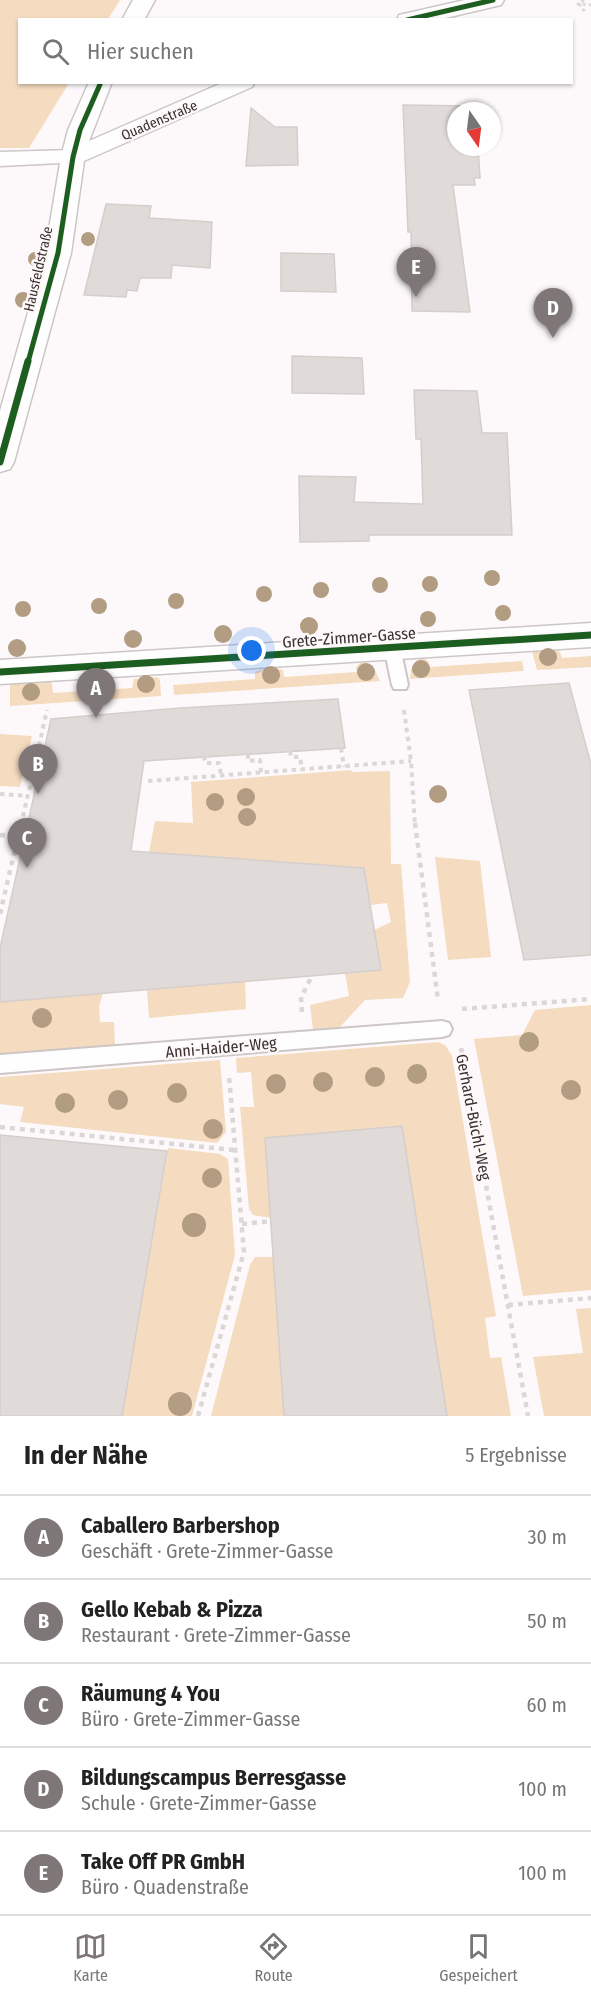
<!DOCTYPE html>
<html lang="de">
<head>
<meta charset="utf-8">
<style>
	:root { --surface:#fff; --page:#f6f6f6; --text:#222; --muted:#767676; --line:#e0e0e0; --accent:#7e7677 }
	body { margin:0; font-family:"Fira Sans Condensed",sans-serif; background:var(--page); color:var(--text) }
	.compass { position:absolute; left:447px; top:102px; width:54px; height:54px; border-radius:50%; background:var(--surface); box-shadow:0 2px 4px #0004; rotate:166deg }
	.you { position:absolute; left:252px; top:651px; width:21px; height:21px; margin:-15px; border:4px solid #fff; border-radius:50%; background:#1a73e8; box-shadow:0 0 0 9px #1a73e833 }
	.badge { display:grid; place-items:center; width:39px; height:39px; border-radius:50%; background:var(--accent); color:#fff; font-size:20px; font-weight:700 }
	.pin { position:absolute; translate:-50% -50px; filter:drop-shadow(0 2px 3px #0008) }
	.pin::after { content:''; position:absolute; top:32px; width:21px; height:18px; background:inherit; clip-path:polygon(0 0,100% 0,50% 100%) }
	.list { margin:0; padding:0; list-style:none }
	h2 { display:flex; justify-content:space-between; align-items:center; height:78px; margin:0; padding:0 24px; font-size:26px }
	h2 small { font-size:20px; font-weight:400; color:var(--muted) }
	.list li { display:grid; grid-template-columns:39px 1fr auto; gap:18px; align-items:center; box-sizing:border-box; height:84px; padding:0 24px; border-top:2px solid var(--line) }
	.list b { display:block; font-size:22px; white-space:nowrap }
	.list p { margin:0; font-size:20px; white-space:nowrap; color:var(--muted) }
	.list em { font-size:20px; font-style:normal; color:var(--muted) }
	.icon { flex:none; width:33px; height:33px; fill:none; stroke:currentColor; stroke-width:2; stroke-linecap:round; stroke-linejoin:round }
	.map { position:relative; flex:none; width:591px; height:1416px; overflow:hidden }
	.search { position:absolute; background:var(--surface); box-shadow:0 2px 4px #0004; left:18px; right:18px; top:18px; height:66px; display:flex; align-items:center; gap:15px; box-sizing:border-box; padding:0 21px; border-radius:0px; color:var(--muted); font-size:22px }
	.sheet { height:498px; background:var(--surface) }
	nav { display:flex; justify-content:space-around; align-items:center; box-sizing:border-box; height:84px; border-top:2px solid var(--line); background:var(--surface); font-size:16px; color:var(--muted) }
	nav a { display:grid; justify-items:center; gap:3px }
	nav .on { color:var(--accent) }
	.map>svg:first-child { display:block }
	.green { fill:#f5dbbf }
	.building { fill:#e0dad9; stroke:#d4cecd; stroke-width:1.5 }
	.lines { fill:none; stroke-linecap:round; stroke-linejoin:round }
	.service-casing { stroke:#cdc6c7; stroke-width:4 }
	.minor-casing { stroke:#cdc6c7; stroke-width:3 }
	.tertiary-casing { stroke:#cdc6c7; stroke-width:3 }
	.path-far2 { stroke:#dbd7d7; stroke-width:3; stroke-dasharray:3 3; stroke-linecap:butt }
	.path-far1 { stroke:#dbd7d7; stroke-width:4; stroke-dasharray:4.5 4.5; stroke-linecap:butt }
	.path { stroke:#dbd7d7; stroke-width:4.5; stroke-dasharray:5 5; stroke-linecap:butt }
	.service { fill:#fffefe; fill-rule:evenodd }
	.minor { fill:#fffefe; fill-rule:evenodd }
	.tertiary { fill:#fffefe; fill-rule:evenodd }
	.cycleway-far1-casing { stroke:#fef8f9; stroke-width:8 }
	.cycleway-casing { stroke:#fef8f9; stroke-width:10 }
	.cycleway-far1 { stroke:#1b5e20; stroke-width:5 }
	.cycleway { stroke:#1b5e20; stroke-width:7 }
	.tree { fill:#b29c82 }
	.labels { text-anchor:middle; stroke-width:5; stroke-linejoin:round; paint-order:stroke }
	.far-street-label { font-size:14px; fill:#3a3031; stroke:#fef8f9 }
	.street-label { font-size:16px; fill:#3a3031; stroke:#fef8f9 }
</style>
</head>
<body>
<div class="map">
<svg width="591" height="1416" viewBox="0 0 591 1416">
	<rect width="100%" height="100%" fill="#fdf9fa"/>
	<g class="green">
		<polygon points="0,0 120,0 108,19 20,20 20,82 69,83 29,148 0,148"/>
		<polygon points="555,650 560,652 562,658 591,656 591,667 537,670 532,651"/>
		<polygon points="423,658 428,661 430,667 522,661 524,671 410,679 411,669 417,660"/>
		<path d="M360,663h5l10,7 5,11 -206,14 -1,-10 82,-6v-7c6,-4 21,-5 28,-2l1,7 73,-5 -1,-5z"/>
		<polygon points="157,677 160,680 161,696 10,706 10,683 49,680 52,684 53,693 132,688 134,679"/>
		<polygon points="0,734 32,736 20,787 0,786"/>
		<polygon points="351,770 352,772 390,771 391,864 401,864 410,982 403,998 365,1000 339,1028 313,1030 310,1005 349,996 345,973 381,970 374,930 391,922 387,903 371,905 364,868 149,852 155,821 193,823 191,782"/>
		<polygon points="435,857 480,861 491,957 448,960"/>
		<polygon points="245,981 246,1009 149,1018 147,989"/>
		<polygon points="103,993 99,1006 100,1022 114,1022 115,1045 0,1054 0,1002"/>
		<polygon points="591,1005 591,1290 523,1296 474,1039 522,1035 535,1010"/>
		<polygon points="439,1042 446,1046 452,1056 496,1316 485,1318 490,1358 501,1357 511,1416 447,1416 402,1126 265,1138 271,1218 253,1215 249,1209 240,1107 254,1107 251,1072 237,1073 236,1058"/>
		<polygon points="220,1060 226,1132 217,1143 20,1122 24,1107 0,1104 0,1077"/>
		<polygon points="168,1148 220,1154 228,1159 235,1255 192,1416 122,1416"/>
		<polygon points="255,1257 274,1257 284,1416 211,1416 250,1265"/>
		<polygon points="591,1308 591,1416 544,1416 533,1357 583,1353 576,1309"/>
	</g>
	<g class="building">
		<polygon points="403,105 474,106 475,111 456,111 456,147 478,147 480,178 474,178 475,185 453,185 470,312 412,311 411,232 408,232"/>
		<polygon points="251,108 275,127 297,127 298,165 246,166"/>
		<polygon points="106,204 151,206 149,218 212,222 210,268 172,265 171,278 140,278 137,291 127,290 126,297 84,295"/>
		<polygon points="281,253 334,254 336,292 281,291"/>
		<polygon points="292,356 362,358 364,394 292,393"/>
		<polygon points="414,390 477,391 482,433 507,433 512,535 369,535 369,541 300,542 299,476 356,477 354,502 423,504 421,439 416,439"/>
		<polygon points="569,683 591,764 591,955 524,960 469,690"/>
		<polygon points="338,699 345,748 144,761 131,851 364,868 381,970 0,1002 0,948 51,719 180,708"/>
		<polygon points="402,1126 447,1416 284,1416 265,1138"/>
		<polygon points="0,1135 167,1151 122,1416 0,1416"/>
	</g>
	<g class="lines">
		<defs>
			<g id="service">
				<polygon points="392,641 398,643 400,647 408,685 406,689 394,689 392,685 384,647 386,643"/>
				<polygon points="442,1021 449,1023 452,1029 449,1035 442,1037 0,1073 0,1055"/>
			</g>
			<g id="minor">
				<polygon points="73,150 81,152 85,157 81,162 0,166 0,152"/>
				<polygon points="591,623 591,647 0,684 0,660"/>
			</g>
			<g id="tertiary">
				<polygon points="133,0 155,0 144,20 122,20"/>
				<polygon points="465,0 504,0 501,5 437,20 397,20 399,15"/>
				<polygon points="89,82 112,82 89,141 224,82 255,82 252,87 84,161 71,253 14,462 10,469 0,472 0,411 45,253 61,157 68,130"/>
			</g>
		</defs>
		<use href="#service" class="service-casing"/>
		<use href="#minor" class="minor-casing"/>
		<use href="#tertiary" class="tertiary-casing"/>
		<g class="path-far2">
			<polyline points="584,0 578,4 591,5"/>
			<polyline points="579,4 585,12"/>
		</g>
		<g class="path-far1">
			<polyline points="404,710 411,761 415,825"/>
			<polyline points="341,748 344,767"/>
			<polyline points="290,751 291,757 300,757 302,770"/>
			<polyline points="248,754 248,761 260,760 261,773"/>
			<polyline points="204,756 205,763 219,763 221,775"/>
			<polyline points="148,781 411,761"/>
			<polyline points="0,794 28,796"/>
			<polyline points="21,825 47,710"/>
		</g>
		<g class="path">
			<polyline points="415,823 438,1000"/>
			<polyline points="0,835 24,836"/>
			<polyline points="0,914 21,823"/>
			<polyline points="462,1009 591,999"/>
			<polyline points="302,1012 301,997 312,976"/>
			<polyline points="461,1048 528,1416"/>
			<polyline points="0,1127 235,1150"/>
			<polyline points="242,1224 271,1221"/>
			<polyline points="508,1305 591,1298"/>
			<polyline points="198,1416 244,1252 229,1076"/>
		</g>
		<use href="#service" class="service"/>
		<use href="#minor" class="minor"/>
		<use href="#tertiary" class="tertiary"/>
		<defs>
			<g id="cycleway-far1">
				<polyline points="407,20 493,0"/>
				<polyline points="28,362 58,253 73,157 80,130 101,82"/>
			</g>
			<g id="cycleway">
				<polyline points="0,462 28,361"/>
				<polyline points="0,672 591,635"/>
			</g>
		</defs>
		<use href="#cycleway-far1" class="cycleway-far1-casing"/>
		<use href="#cycleway" class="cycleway-casing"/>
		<use href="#cycleway-far1" class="cycleway-far1"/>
		<use href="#cycleway" class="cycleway"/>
	</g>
	<g class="tree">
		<circle cx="88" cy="239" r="7"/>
		<circle cx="35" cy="259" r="7"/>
		<circle cx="23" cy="300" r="8"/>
		<circle cx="492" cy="578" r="8"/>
		<circle cx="430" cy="584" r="8"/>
		<circle cx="380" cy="585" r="8"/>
		<circle cx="321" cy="590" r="8"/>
		<circle cx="264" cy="594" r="8"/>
		<circle cx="176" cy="601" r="8"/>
		<circle cx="99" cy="606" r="8"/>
		<circle cx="23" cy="609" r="8"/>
		<circle cx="503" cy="613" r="8"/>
		<circle cx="428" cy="619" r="8"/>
		<circle cx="309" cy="626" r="9"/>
		<circle cx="223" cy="634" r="9"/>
		<circle cx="133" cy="639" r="9"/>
		<circle cx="17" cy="648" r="9"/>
		<circle cx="548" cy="657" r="9"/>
		<circle cx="421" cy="669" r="9"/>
		<circle cx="366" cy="672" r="9"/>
		<circle cx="271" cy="675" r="9"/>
		<circle cx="146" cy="684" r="9"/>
		<circle cx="31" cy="692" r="9"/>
		<circle cx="438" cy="794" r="9"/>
		<circle cx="246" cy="797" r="9"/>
		<circle cx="215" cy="802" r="9"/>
		<circle cx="247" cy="817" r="9"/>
		<circle cx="42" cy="1018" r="10"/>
		<circle cx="529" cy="1042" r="10"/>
		<circle cx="417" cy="1074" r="10"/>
		<circle cx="375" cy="1077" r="10"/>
		<circle cx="323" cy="1082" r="10"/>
		<circle cx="276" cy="1084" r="10"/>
		<circle cx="571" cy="1090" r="10"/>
		<circle cx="177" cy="1093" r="10"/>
		<circle cx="118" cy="1100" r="10"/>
		<circle cx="65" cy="1103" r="10"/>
		<circle cx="213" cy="1129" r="10"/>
		<circle cx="212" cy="1178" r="10"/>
		<circle cx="194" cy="1225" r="12"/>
		<circle cx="180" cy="1404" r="12"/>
	</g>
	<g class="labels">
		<g class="far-street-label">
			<text transform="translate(159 120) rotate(-23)" y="5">Quadenstraße</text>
			<text transform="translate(38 269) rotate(-77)" y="5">Hausfeldstraße</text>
		</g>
		<g class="street-label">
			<text transform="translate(349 637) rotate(-4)" y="6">Grete-Zimmer-Gasse</text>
			<text transform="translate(221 1047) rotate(-5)" y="6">Anni-Haider-Weg</text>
			<text transform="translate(474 1117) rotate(79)" y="6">Gerhard-Büchl-Weg</text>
		</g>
	</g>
</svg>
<svg class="compass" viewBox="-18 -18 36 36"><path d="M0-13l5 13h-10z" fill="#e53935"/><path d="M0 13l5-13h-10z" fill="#767676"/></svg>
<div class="you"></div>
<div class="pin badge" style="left:96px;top:718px">A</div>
<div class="pin badge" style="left:38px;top:794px">B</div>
<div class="pin badge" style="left:27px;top:868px">C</div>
<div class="pin badge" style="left:553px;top:338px">D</div>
<div class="pin badge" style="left:416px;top:297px">E</div>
<div class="search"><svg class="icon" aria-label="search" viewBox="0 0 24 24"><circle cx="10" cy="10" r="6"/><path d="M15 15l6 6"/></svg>Hier suchen</div>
</div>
<section class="sheet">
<h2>In der Nähe<small>5 Ergebnisse</small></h2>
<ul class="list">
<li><span class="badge">A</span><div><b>Caballero Barbershop</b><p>Geschäft · Grete-Zimmer-Gasse</p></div><em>30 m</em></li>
<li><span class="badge">B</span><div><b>Gello Kebab &amp; Pizza</b><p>Restaurant · Grete-Zimmer-Gasse</p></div><em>50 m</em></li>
<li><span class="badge">C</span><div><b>Räumung 4 You</b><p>Büro · Grete-Zimmer-Gasse</p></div><em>60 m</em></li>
<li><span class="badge">D</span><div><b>Bildungscampus Berresgasse</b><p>Schule · Grete-Zimmer-Gasse</p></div><em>100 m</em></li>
<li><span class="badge">E</span><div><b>Take Off PR GmbH</b><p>Büro · Quadenstraße</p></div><em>100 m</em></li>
</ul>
</section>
<nav>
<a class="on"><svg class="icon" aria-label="map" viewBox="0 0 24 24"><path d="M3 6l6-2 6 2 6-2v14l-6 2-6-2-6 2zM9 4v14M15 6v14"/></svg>Karte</a>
<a><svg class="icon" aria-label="directions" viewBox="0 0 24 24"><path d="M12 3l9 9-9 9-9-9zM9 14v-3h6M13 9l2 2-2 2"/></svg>Route</a>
<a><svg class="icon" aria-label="saved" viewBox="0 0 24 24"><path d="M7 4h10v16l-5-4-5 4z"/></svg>Gespeichert</a>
</nav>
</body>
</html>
